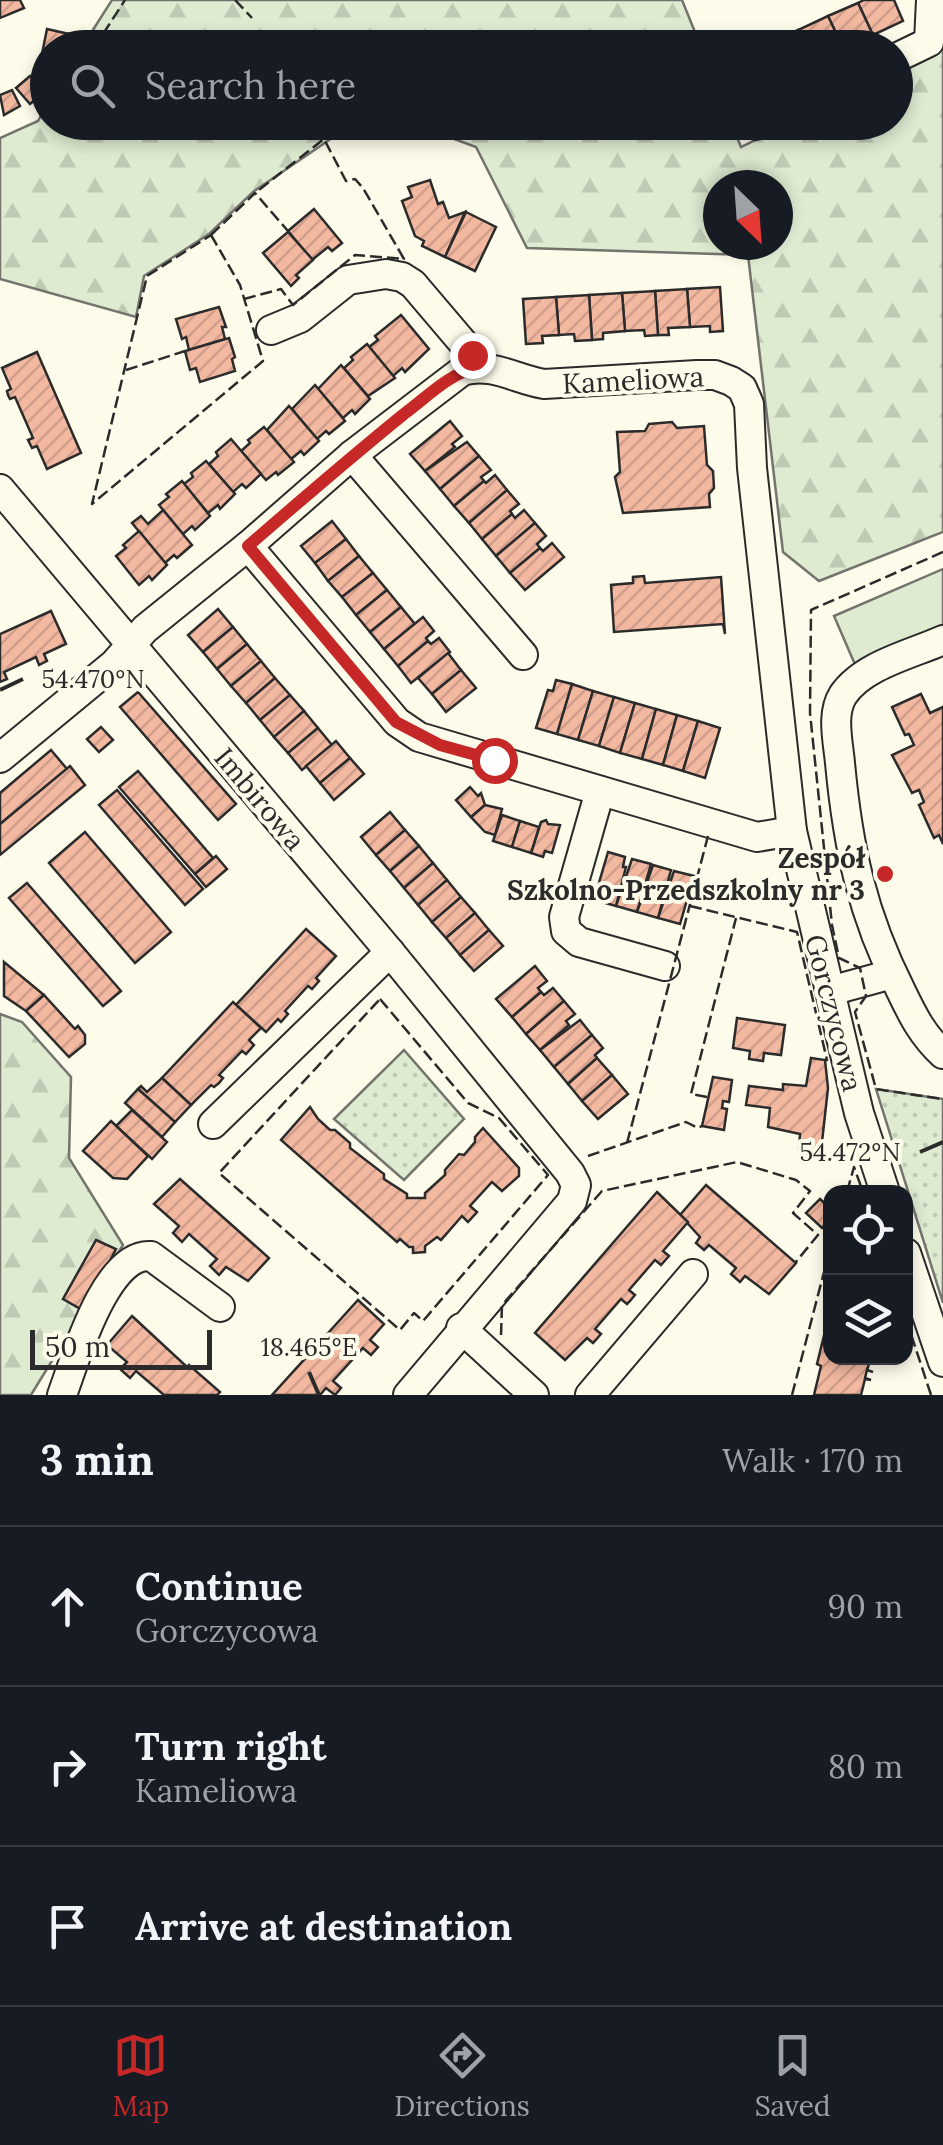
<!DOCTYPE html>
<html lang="en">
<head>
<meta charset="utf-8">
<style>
	:root { --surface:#171b24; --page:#20242c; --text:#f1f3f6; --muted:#9ea1a6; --line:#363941; --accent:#c62828 }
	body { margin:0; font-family:Lora,serif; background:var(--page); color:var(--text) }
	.controls { position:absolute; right:30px; bottom:30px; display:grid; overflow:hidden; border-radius:20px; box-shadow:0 5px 15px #0003 }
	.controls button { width:90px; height:90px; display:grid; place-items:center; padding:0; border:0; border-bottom:2px solid var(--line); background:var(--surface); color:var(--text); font:50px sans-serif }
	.compass { position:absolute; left:703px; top:170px; width:90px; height:90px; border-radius:50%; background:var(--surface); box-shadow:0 5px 15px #0003; rotate:155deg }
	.scale { position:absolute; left:30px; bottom:25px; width:182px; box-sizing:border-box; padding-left:10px; border:5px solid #2b2b2b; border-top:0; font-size:28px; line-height:35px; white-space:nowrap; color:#2b2b2b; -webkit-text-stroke:8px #fdfbea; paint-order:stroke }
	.stop { position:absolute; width:30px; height:30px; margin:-22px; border:8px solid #c62828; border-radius:50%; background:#fff }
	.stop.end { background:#c62828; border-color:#fff; box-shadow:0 2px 10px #0008 }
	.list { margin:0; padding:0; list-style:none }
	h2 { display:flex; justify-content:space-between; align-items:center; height:130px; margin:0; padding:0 40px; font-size:42px }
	h2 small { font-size:32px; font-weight:400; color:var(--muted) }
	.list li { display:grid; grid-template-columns:65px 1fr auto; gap:30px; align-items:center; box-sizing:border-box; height:160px; padding:0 40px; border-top:2px solid var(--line) }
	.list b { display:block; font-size:38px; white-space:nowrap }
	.list p { margin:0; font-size:32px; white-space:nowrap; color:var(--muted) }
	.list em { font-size:32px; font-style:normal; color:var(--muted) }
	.icon { flex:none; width:55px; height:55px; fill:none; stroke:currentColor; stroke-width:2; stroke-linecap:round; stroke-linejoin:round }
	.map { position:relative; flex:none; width:943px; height:1395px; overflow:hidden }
	.search { position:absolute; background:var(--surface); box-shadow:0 5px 15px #0003; left:30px; right:30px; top:30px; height:110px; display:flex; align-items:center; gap:25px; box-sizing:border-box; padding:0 35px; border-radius:55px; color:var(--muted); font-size:38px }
	.sheet { height:610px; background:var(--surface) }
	nav { display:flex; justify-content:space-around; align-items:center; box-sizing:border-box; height:140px; border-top:2px solid var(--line); background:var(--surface); font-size:28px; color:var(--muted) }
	nav a { display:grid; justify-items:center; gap:5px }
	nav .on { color:var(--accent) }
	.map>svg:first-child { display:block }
	.forest { fill:url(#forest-firs); stroke:#74746e; stroke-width:2.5; fill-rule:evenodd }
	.park { fill:url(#park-dots); stroke:#74746e; stroke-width:2.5 }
	.garden { fill:#deebd1; stroke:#74746e; stroke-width:2.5 }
	.building { fill:url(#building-hatch); stroke:#2b2b2b; stroke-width:2.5 }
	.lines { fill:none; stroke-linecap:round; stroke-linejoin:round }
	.minor-casing { stroke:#2b2b2b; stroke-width:32 }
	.minor { stroke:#fdfbea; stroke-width:28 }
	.fence { stroke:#2b2b2b; stroke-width:2.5; stroke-dasharray:12 5; stroke-linecap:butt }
	.route { stroke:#c62828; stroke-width:12 }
	.ticks { fill:none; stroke:#2b2b2b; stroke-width:4 }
	.poi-dot { fill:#c62828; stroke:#fdfbea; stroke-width:4 }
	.labels { text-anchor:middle; stroke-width:8; stroke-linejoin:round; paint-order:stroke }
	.street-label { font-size:28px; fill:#2b2b2b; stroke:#fdfbea }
	.poi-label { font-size:28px; font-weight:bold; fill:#2b2b2b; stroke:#fdfbea; text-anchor:end }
	.ticks-label { font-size:25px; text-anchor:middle; fill:#2b2b2b; stroke:#fdfbea; stroke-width:8; stroke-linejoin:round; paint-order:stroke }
</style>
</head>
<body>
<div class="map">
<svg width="943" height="1395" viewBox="0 0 943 1395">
	<defs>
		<pattern id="forest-firs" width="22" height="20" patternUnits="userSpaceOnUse" patternTransform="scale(2.5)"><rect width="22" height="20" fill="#deebd1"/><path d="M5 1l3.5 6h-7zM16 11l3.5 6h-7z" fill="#bfcab4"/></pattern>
		<pattern id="park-dots" width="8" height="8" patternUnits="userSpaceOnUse" patternTransform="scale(2.5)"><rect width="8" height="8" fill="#deebd1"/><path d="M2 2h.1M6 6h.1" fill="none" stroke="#bfcab4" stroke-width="1.8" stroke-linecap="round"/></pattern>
		<pattern id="building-hatch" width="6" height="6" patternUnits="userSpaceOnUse" patternTransform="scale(2.5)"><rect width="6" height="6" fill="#f2b8a0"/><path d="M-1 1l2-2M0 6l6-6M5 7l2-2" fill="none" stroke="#d09e8a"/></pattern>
	</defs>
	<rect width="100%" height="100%" fill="#fdfbea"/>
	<g class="forest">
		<polygon points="112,0 682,0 701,47 82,47"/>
		<path d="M943,5v527l-124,49 -36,-29 -35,-297 -221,-7 -51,-101 -65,-24h320l10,24 49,-24 106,-1v-52zM718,185h60v60h-60z"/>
		<polygon points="47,105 48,122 354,123 253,192 209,234 144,276 136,317 0,279 0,138 38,121"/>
		<polygon points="0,1014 22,1022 71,1077 69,1158 123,1245 31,1395 0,1395"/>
	</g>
	<g class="park">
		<polygon points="404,1050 464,1119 404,1180 334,1119"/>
		<polygon points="876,1089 943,1099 943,1303"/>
	</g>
	<polygon class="garden" points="943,569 943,632 857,669 834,616"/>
	<g class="building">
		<polygon points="0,0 20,0 24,8 0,18"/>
		<polygon points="864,0 894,0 903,21 873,35 858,3"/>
		<polygon points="858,3 873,35 843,48 828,16"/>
		<polygon points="828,16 843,48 806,48 798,30"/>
		<polygon points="47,29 69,34 65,48 48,48 48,55 42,54"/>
		<polygon points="798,30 806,48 770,48 769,44"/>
		<polygon points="30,76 44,92 30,104 16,88"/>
		<polygon points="12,90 20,106 4,115 0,95"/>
		<polygon points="430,180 438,204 443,202 449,218 465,212 445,257 422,246 424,241 415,236 402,201 412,197 408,187"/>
		<polygon points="314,209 342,243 332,251 328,247 312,260 288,231"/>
		<polygon points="466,212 496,227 475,271 445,257"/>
		<polygon points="288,232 313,260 296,275 299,278 291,286 263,253"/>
		<polygon points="720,287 723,331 710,332 710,326 690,327 687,289"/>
		<polygon points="687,289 690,327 668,328 669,335 658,335 655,291"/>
		<polygon points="655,291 658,335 645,336 644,330 625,331 622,293"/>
		<polygon points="622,293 625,331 603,333 603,339 592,340 589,295"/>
		<polygon points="589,295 592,340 575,341 574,334 559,335 556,297"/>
		<polygon points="556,297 559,335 542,336 543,343 526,344 523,299"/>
		<polygon points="219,307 226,327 222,327 225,339 189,350 186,337 182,339 176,319"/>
		<polygon points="401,315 429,349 405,372 402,368 393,376 369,347 378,340 375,336"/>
		<polygon points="229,338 235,357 232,359 235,371 200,382 196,368 190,370 185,351"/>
		<polygon points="367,344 395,378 368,396 344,368 353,360 351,357"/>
		<polygon points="37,352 81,453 47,469 37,446 32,448 28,440 33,438 15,397 10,399 8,395 7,391 11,389 2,368"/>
		<polygon points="341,365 370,399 355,414 352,410 343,418 318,389"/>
		<polygon points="315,385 345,421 329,434 326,431 317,439 292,409"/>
		<polygon points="289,406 319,441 304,455 301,451 291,459 267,430"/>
		<polygon points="450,421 462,436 452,444 455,447 425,471 410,454"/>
		<polygon points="672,422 677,428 704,426 707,465 713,471 714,488 709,494 710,507 623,513 615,477 620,472 617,432 645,431 649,424"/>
		<polygon points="264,427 294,462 278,475 276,472 266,480 241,451 250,443 248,440"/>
		<polygon points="231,439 261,474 246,488 242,484 233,492 209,464 218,456 216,452"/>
		<polygon points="467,442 479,456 440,489 425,471"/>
		<polygon points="479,456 491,470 481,477 484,481 454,506 440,489"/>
		<polygon points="206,461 235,494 220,509 218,505 208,513 184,484 193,477 191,473"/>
		<polygon points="495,475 507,490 469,523 454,506 484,481 486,483"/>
		<polygon points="182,481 210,516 195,530 192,526 183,534 159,505 169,497 166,494"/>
		<polygon points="507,490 519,504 510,511 512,514 482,539 469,523"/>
		<polygon points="163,510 192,545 177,558 174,555 165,563 132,523 141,516 148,524"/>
		<polygon points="524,510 535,523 496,556 482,539 512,514 515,518"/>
		<polygon points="332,521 346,539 315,563 301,546"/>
		<polygon points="535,523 546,536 537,544 540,548 510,573 496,556"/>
		<polygon points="139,531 167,565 152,580 149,576 139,585 116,556 126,548 123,545"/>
		<polygon points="346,539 359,556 328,581 315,563"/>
		<polygon points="552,543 564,557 525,590 510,573 540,548 543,551"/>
		<polygon points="359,556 373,573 342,597 328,581"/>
		<polygon points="373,573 387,590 356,615 342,597"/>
		<polygon points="644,576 645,583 721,577 725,634 723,624 614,632 611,585 633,583 633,577"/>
		<polygon points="387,590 401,607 370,632 356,615"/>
		<polygon points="401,607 415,624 384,649 370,632"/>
		<polygon points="218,609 233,627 203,652 188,635"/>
		<polygon points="51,611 66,644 44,654 47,661 39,665 36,657 4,672 7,679 0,682 0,634"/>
		<polygon points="423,617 434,631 426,638 428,641 398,666 384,649"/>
		<polygon points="233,627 247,644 217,669 203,652"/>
		<polygon points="439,638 450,652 411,683 398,666 428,641 431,644"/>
		<polygon points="247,644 261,661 231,686 217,669"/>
		<polygon points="448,653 461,670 432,694 418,678"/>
		<polygon points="261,661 275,678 246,703 231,686"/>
		<polygon points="461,670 476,688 446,712 432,694"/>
		<polygon points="275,678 290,695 260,720 246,703"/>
		<polygon points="556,680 572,684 557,734 536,728 548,690 553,691"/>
		<polygon points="572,684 593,691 578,740 557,734"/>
		<polygon points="593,691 614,697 599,746 578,740"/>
		<polygon points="138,692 236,804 218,820 120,707"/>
		<polygon points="921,694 930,713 943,707 943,844 939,835 934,838 919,805 924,802 919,790 912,793 892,755 914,745 909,734 905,735 892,707"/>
		<polygon points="290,695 304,711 274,737 260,720"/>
		<polygon points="614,697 635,703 620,753 599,746"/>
		<polygon points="635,703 656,709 642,759 620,753"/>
		<polygon points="656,709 677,715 663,765 642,759"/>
		<polygon points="304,711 318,728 288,753 274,737"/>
		<polygon points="677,715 698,721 683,771 663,765"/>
		<polygon points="698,721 720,728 705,778 683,771"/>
		<polygon points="101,727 113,740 99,752 87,739"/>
		<polygon points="318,728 332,745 302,770 288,753"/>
		<polygon points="336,741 350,758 320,783 306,766"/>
		<polygon points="51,750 67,769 0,824 0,793"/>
		<polygon points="350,758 364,774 334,800 320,783"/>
		<polygon points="70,766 85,785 0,855 0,824"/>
		<polygon points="138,771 213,858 195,874 119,787"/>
		<polygon points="470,787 478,796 481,793 485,805 471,817 456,800"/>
		<polygon points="117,790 203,889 185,905 99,805"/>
		<polygon points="485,805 502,809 495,835 485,832 471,817"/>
		<polygon points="390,812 405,830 376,855 361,837"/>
		<polygon points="502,815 520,821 512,847 493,841"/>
		<polygon points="546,820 548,824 560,825 552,853 545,851 543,857 531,853 541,822"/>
		<polygon points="520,821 539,827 531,853 512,847"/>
		<polygon points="405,830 419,846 390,871 376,855"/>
		<polygon points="85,832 171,932 135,963 49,863"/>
		<polygon points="419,846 433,863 404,888 390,871"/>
		<polygon points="608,852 625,857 623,867 626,867 616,906 594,900"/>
		<polygon points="216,856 227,869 206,887 195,874"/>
		<polygon points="632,859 651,864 637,912 616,906"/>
		<polygon points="433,863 447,880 418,905 404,888"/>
		<polygon points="653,865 671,870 658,918 637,912"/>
		<polygon points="674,871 694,876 680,924 658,918"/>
		<polygon points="447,880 461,897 432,922 418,905"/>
		<polygon points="27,883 121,991 103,1006 9,898"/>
		<polygon points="461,897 475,913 446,938 432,922"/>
		<polygon points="475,913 489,930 460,955 446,938"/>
		<polygon points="306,929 336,956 316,978 319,981 312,989 308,986 285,1011 288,1014 281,1022 278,1019 266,1032 236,1005"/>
		<polygon points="489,930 503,946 474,971 460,955"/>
		<polygon points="4,962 44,995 26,1011 4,996"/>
		<polygon points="535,966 547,981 538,988 541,992 512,1017 496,999"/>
		<polygon points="553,988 564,1001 526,1034 512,1017 541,992 544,995"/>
		<polygon points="44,995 75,1029 78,1026 85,1035 85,1044 69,1057 26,1011"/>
		<polygon points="564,1001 575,1014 566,1021 569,1025 540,1050 526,1034"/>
		<polygon points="233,1002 261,1028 249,1040 254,1045 246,1054 242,1051 219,1075 223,1078 219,1083 214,1087 211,1085 191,1105 162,1078"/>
		<polygon points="737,1018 785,1025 781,1055 764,1053 763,1061 749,1059 750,1051 733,1048"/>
		<polygon points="580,1020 592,1035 554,1067 540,1050"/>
		<polygon points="592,1035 603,1048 595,1055 597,1058 568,1084 554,1067"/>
		<polygon points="597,1058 612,1075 582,1101 568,1084"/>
		<polygon points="811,1058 825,1060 828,1088 821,1151 799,1148 800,1134 768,1127 770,1108 746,1105 749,1086 783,1090 783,1084 806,1086"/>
		<polygon points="612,1075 628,1094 598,1119 582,1101"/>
		<polygon points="713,1077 732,1080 729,1102 723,1101 722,1108 727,1109 724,1130 702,1126"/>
		<polygon points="162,1078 191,1105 175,1122 138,1089 141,1086 147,1092"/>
		<polygon points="138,1089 175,1122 162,1137 125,1103"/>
		<polygon points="310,1107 318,1119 330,1130 335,1130 350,1143 350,1148 384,1174 384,1179 407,1194 407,1198 425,1198 425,1193 445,1175 445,1170 459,1154 464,1155 475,1142 475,1137 483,1128 519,1168 519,1176 502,1191 492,1182 470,1206 477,1212 468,1222 462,1216 441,1240 437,1237 425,1246 425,1252 413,1253 413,1247 409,1247 400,1239 397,1242 281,1140"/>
		<polygon points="132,1110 167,1142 152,1159 116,1126"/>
		<polygon points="111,1121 148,1156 127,1179 113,1178 83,1151"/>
		<polygon points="180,1179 269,1258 248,1281 226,1267 219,1275 210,1266 217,1259 189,1234 182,1242 173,1233 179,1226 154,1204"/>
		<polygon points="706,1185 796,1263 769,1294 745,1276 740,1282 731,1274 736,1268 709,1245 704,1250 696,1243 700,1237 680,1215"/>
		<polygon points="657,1192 688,1222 663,1251 669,1256 661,1265 655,1260 629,1290 635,1295 630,1301 627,1304 621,1299 595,1329 601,1334 595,1341 593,1343 587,1338 565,1360 535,1333"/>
		<polygon points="820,1199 830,1208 830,1218 822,1228 806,1213"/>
		<polygon points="96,1240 116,1249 84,1311 63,1299"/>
		<polygon points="358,1300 384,1324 370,1340 378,1347 371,1355 363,1348 333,1381 341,1388 335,1395 326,1388 320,1395 272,1395"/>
		<polygon points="830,1311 830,1358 871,1358 867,1370 873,1372 867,1370 865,1378 871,1380 865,1379 861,1395 814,1395 821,1366 817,1364"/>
		<polygon points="132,1316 187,1367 189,1365 220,1392 217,1395 164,1395 136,1371 130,1378 120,1369 127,1362 107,1345"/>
	</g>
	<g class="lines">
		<defs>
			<g id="minor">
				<polyline points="896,58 929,42 931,0"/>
				<polyline points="756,125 760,122"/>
				<polyline points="271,330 300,318 348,280 386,274 402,277 413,284 464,344 476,367"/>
				<polyline points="352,455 523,655"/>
				<polyline points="0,489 390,952 570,1173 576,1185 572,1201 408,1395"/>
				<polyline points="248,546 397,722 419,737 757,837 792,831"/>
				<path d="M943,640c-31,14 -80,25 -100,55 -12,19 -5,46 -3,68 8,85 22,151 61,228 12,25 22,45 42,63"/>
				<path d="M0,758l114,-94 31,-35 103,-83 104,-91 110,-84c29,-9 53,8 82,13l153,-9h18l16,6 11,7 7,16 3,64 40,363 67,282 26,79"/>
				<polyline points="600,791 564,917 566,931 579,942 665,966"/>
				<polyline points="830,991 892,974"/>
				<polyline points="213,1124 390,952"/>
				<polyline points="906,1253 943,1362"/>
				<polyline points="461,1328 534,1395"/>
				<path d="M62,1395c13,-35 44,-143 89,-139l69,51"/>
				<polyline points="590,1395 693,1274"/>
			</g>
		</defs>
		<use href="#minor" class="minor-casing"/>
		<use href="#minor" class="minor"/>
		<g class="fence">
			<polyline points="235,0 252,18"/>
			<polyline points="94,48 125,0"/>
			<polyline points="50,124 51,122"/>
			<polygon points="211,235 240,285 263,361 92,504 147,276"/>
			<polyline points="211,235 255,193 288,231"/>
			<polyline points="244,299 281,289 293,305 355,255 404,259 363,188 355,179 346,181 324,139 255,193"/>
			<polyline points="126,370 185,351"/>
			<polyline points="943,552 811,610 810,713 832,925 839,958 860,968 866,996 855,1012 876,1089 943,1099"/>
			<polyline points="690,906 797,932 827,1060 825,1060"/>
			<polygon points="380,999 468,1103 499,1118 548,1175 423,1321 414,1313 400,1330 219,1173"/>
			<polyline points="707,1097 691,1094 736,918"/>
			<polyline points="627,1143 708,836"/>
			<polyline points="588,1156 686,1122 698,1128 702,1126"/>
			<polyline points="847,1192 854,1167 863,1192"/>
			<polyline points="906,1319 931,1395"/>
			<polyline points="501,1335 502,1305 602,1191 737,1162 796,1180 810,1191 793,1213 818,1235 795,1263"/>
			<polyline points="792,1395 830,1249"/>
		</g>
	</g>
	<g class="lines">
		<path class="route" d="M472,355l4,12c-28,8 -49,30 -72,47 -53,43 -104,87 -156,132l148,176 44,23 54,15"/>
	</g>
	<path class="ticks" d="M0,690l23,-11M920,1152l23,-10M309,1372l10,23"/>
	<circle class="poi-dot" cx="885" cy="874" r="10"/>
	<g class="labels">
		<g class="street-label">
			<text transform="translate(633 380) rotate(-3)" y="10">Kameliowa</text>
			<text transform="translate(260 799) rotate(50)" y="10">Imbirowa</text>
			<text transform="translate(834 1013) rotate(76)" y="10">Gorczycowa</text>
		</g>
		<g class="poi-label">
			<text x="865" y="868">Zespół<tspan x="865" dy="32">Szkolno-Przedszkolny nr 3</tspan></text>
		</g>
	</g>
	<g class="ticks-label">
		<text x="93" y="688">54.470°N</text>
		<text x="850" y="1161">54.472°N</text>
		<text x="309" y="1356">18.465°E</text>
	</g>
</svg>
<div class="controls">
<button><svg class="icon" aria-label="locate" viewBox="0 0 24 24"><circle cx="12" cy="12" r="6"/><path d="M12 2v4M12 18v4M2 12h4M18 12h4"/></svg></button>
<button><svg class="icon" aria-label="layers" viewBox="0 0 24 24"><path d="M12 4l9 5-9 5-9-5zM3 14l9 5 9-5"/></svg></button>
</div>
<svg class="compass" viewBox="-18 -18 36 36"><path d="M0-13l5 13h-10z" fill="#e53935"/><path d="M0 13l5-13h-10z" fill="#9ea1a6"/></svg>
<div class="scale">50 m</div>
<div class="stop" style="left:494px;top:760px"></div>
<div class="stop end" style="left:472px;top:355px"></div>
<div class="search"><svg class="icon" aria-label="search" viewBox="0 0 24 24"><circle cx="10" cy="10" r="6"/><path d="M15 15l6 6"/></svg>Search here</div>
</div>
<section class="sheet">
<h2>3 min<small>Walk · 170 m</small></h2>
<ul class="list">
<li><svg class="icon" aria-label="ahead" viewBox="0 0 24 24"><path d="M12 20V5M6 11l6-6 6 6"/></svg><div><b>Continue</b><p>Gorczycowa</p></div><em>90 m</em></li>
<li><svg class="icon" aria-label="right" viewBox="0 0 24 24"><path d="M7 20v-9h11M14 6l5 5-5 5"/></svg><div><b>Turn right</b><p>Kameliowa</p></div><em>80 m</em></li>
<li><svg class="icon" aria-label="arrive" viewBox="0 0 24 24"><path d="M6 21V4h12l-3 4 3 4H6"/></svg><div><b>Arrive at destination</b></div></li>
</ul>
</section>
<nav>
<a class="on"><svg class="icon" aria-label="map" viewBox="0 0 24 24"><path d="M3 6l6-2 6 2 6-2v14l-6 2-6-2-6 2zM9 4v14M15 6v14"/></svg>Map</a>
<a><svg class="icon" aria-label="directions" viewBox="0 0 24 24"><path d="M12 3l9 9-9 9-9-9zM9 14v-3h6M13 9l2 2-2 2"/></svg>Directions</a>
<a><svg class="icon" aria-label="saved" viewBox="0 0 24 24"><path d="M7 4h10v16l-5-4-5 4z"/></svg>Saved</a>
</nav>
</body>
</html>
